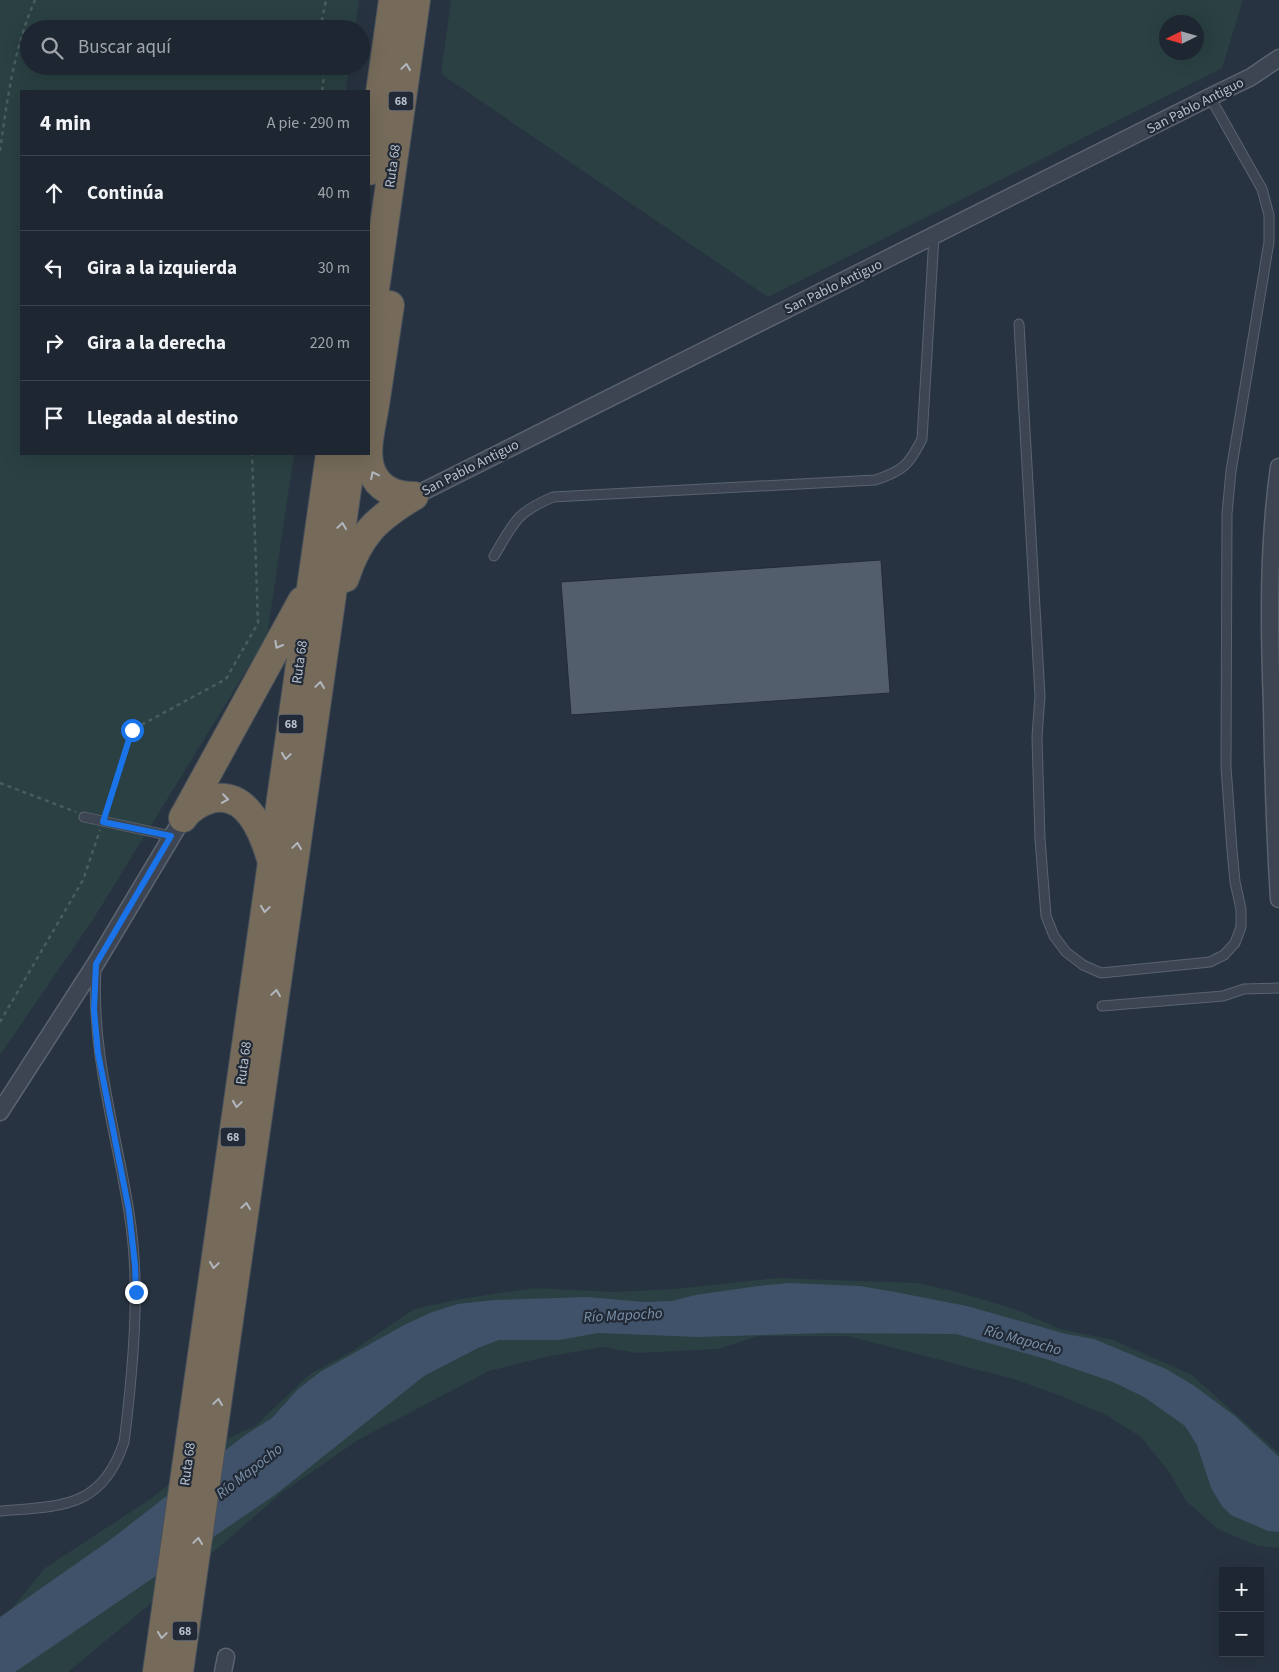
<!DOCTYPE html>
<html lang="es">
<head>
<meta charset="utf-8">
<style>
	:root { --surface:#1e2631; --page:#2b323d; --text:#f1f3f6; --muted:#a1a5ab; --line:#3c434d }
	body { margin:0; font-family:"Source Sans 3",sans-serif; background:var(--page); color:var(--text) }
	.controls { position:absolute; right:15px; bottom:15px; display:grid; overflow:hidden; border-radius:0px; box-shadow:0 5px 20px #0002 }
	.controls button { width:45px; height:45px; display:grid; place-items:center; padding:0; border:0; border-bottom:1px solid var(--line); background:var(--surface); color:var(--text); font:25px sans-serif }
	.compass { position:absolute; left:1159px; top:15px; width:45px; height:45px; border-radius:50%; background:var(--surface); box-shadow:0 5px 20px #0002; rotate:265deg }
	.stop { position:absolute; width:15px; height:15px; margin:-11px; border:4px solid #1a73e8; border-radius:50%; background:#fff }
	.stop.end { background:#1a73e8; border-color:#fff; box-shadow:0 1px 5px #0008 }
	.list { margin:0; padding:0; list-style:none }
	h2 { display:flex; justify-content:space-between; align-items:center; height:65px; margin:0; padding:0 20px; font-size:21px }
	h2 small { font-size:16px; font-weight:400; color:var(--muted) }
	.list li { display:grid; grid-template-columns:32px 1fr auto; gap:15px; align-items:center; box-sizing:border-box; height:75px; padding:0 20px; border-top:1px solid var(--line) }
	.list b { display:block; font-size:19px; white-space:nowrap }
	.list em { font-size:16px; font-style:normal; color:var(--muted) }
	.icon { flex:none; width:28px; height:28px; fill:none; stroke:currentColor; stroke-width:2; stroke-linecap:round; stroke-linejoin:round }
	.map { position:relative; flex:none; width:1279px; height:1672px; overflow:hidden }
	.search { position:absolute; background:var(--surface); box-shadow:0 5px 20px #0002; left:20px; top:20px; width:350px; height:55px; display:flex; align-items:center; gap:12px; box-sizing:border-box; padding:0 18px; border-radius:28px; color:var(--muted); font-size:19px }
	.panel { position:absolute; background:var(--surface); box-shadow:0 5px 20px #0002; left:20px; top:90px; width:350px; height:365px; border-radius:0px }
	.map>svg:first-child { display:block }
	.green { fill:#2a4042; fill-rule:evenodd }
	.water { fill:#3f5269 }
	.building { fill:#525e6c; stroke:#232c38 }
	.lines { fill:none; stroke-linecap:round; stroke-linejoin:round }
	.lane-casing { stroke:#5a636e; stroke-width:11 }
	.street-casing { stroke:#5a636e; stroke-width:19 }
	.highway-casing { stroke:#47505b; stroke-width:30 }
	.path { stroke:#495c5f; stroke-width:2.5; stroke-dasharray:4 4; stroke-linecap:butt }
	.lane { stroke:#3c4551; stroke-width:9 }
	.street { stroke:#3c4551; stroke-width:16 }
	.highway { stroke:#766b5a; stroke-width:28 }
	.oneway { stroke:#b2b8c0 }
	.route { stroke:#1a73e8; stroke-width:6 }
	.labels { text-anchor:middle; stroke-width:4.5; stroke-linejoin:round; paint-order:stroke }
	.shield { fill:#212a36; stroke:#8b939e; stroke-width:1 }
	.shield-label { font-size:12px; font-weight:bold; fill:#b9c0cb }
	.street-label { font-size:14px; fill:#b9c0cb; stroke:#212a36 }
	.water-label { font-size:15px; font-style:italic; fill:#7c92ab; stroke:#212a36 }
</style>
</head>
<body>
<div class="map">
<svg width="1279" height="1672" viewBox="0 0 1279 1672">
	<rect width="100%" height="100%" fill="#283341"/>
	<g class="green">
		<polygon points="0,0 359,0 355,29 29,29 29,66 349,66 346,91 21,91 21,454 294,454 267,637 94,918 0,1055"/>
		<path d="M451,0h792l-21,68 -454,229 -327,-223zM1166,22h30v30h-30z"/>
		<polygon points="777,1278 918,1283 965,1294 1017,1310 1060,1329 1113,1340 1192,1375 1279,1453 1279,1548 1258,1546 1218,1529 1186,1501 1169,1472 1141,1437 1106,1415 1061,1396 1017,1380 848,1336 759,1336 717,1349 637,1353 603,1347 545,1357 489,1371 358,1440 280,1494 230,1538 68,1672 0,1672 0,1623 45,1568 149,1500 227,1439 255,1426 310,1374 354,1350 414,1309 461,1299 534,1288 615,1292 674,1289"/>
	</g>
	<polygon class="water" points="789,1283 860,1286 895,1292 967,1306 1066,1334 1094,1339 1166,1369 1193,1385 1235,1416 1279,1457 1279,1532 1268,1531 1231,1515 1222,1506 1211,1488 1197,1445 1185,1426 1144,1397 1113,1382 1046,1359 956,1334 829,1333 697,1337 598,1333 560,1340 499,1340 478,1348 424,1376 275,1495 15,1672 0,1672 0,1617 110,1540 245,1435 272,1418 297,1390 320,1372 404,1325 432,1312 458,1304 494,1300 587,1297 645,1302 672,1301 695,1295 758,1286"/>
	<polygon class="building" points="881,560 890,693 571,715 561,582"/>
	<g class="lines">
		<defs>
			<g id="lane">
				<polyline points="1019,324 1040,696 1037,737 1040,839 1046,916 1054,936 1066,952 1083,965 1101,973 1210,962 1224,955 1235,943 1241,927 1241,909 1235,882 1232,850 1226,767 1227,514 1231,471 1269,242 1269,215 1262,189 1210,97"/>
				<path d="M494,556c20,-33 21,-43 59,-59l322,-17c28,-9 34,-15 47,-41l12,-203"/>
				<polyline points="84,817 171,836"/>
				<polyline points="1102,1006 1223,996 1244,989 1279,988"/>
				<path d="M0,1511c61,-5 102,-2 124,-69 3,-21 5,-43 7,-64 5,-56 7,-110 -2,-166 -13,-82 -38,-159 -33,-243"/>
			</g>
			<g id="street">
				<path d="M1279,467c-11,78 -10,159 -7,238 1,65 3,129 7,194"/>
				<path d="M414,496c265,-134 531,-265 796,-399l41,-20 28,-19"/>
				<polyline points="0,1112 96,963 183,818"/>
				<polyline points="223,1672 226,1657"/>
			</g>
			<g id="highway">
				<polyline points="369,171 393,0"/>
				<path d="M390,305c-5,34 -10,67 -15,100 -3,20 -11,46 -4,65 7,19 24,26 43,26"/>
				<polyline points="369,332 416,0"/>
				<path d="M345,578c14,-43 31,-59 69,-82"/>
				<path d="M184,816c8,-9 16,-14 27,-17 36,-9 52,33 60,60"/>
				<polyline points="183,818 302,601"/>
				<polyline points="157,1672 330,454"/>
				<polyline points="179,1672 352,454"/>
			</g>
		</defs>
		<use href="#lane" class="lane-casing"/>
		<use href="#street" class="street-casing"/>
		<use href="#highway" class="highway-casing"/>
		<g class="path">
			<polyline points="320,29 326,0"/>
			<polyline points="322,91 324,76 323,66"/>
			<path d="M0,151c7,-51 14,-103 35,-151"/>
			<polyline points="0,783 76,812"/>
			<polyline points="106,811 132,730 226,679 258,623 252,454"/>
			<polyline points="0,1022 83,880 100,830"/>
		</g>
		<use href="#lane" class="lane"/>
		<use href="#street" class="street"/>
		<use href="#highway" class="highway"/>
	</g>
	<defs><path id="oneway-chevron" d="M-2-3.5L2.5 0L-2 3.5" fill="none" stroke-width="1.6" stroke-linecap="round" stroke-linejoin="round" transform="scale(1.25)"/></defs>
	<g class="oneway">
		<use href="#oneway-chevron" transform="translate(406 67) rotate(-82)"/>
		<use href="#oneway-chevron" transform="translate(374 475) rotate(-116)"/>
		<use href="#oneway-chevron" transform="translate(342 526) rotate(-82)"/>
		<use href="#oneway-chevron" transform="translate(278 645) rotate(120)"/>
		<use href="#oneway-chevron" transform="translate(320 685) rotate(-82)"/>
		<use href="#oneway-chevron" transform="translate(286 756) rotate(98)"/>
		<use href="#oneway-chevron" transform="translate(225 799) rotate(8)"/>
		<use href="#oneway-chevron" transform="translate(297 846) rotate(-82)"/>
		<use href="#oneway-chevron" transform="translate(265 909) rotate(98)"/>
		<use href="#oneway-chevron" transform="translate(276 993) rotate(-82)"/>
		<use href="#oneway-chevron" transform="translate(237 1104) rotate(98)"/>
		<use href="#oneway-chevron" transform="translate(246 1206) rotate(-82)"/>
		<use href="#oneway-chevron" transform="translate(214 1265) rotate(98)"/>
		<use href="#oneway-chevron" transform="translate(218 1402) rotate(-82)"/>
		<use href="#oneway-chevron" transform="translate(198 1541) rotate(-82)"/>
		<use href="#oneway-chevron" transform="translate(162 1635) rotate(98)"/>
	</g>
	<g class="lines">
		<polyline class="route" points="132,730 103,822 171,836 96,964 94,1010 98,1053 129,1211 135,1265 136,1292"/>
	</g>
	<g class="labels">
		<g class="shield">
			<rect x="388.5" y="91.5" width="25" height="19" rx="4"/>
			<rect x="278.5" y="714.5" width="25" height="19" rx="4"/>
			<rect x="220.5" y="1127.5" width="25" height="19" rx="4"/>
			<rect x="172.5" y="1621.5" width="25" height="19" rx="4"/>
		</g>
		<g class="shield-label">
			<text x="401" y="105">68</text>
			<text x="291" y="728">68</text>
			<text x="233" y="1141">68</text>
			<text x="185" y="1635">68</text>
		</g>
		<g class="street-label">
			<text transform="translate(1195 105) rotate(-27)" y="5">San Pablo Antiguo</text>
			<text transform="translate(392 166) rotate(-82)" y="5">Ruta 68</text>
			<text transform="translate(833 286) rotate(-26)" y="5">San Pablo Antiguo</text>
			<text transform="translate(470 467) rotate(-27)" y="5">San Pablo Antiguo</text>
			<text transform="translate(299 662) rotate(-82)" y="5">Ruta 68</text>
			<text transform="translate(243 1063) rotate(-82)" y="5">Ruta 68</text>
			<text transform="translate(187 1464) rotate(-82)" y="5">Ruta 68</text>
		</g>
		<g class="water-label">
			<text transform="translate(623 1315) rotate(-3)" y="5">Río Mapocho</text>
			<text transform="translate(1023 1340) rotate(15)" y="5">Río Mapocho</text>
			<text transform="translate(249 1471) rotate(-38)" y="5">Río Mapocho</text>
		</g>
	</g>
</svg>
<div class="controls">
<button>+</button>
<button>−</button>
</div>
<svg class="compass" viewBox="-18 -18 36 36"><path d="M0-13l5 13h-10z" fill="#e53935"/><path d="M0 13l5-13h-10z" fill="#a1a5ab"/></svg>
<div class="stop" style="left:132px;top:730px"></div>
<div class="stop end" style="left:136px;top:1292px"></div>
<div class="search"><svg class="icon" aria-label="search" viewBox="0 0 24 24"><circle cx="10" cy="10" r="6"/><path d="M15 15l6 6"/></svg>Buscar aquí</div>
<section class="panel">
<h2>4 min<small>A pie · 290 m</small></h2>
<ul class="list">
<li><svg class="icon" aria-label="ahead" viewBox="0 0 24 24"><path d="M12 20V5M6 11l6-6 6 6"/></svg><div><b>Continúa</b></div><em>40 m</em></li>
<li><svg class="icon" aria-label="left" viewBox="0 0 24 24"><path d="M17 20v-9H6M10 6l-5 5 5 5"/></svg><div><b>Gira a la izquierda</b></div><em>30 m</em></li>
<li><svg class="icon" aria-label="right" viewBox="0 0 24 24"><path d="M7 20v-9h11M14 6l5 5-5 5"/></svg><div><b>Gira a la derecha</b></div><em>220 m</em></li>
<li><svg class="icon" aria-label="arrive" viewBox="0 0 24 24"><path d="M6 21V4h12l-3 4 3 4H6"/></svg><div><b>Llegada al destino</b></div></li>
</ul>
</section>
</div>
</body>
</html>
